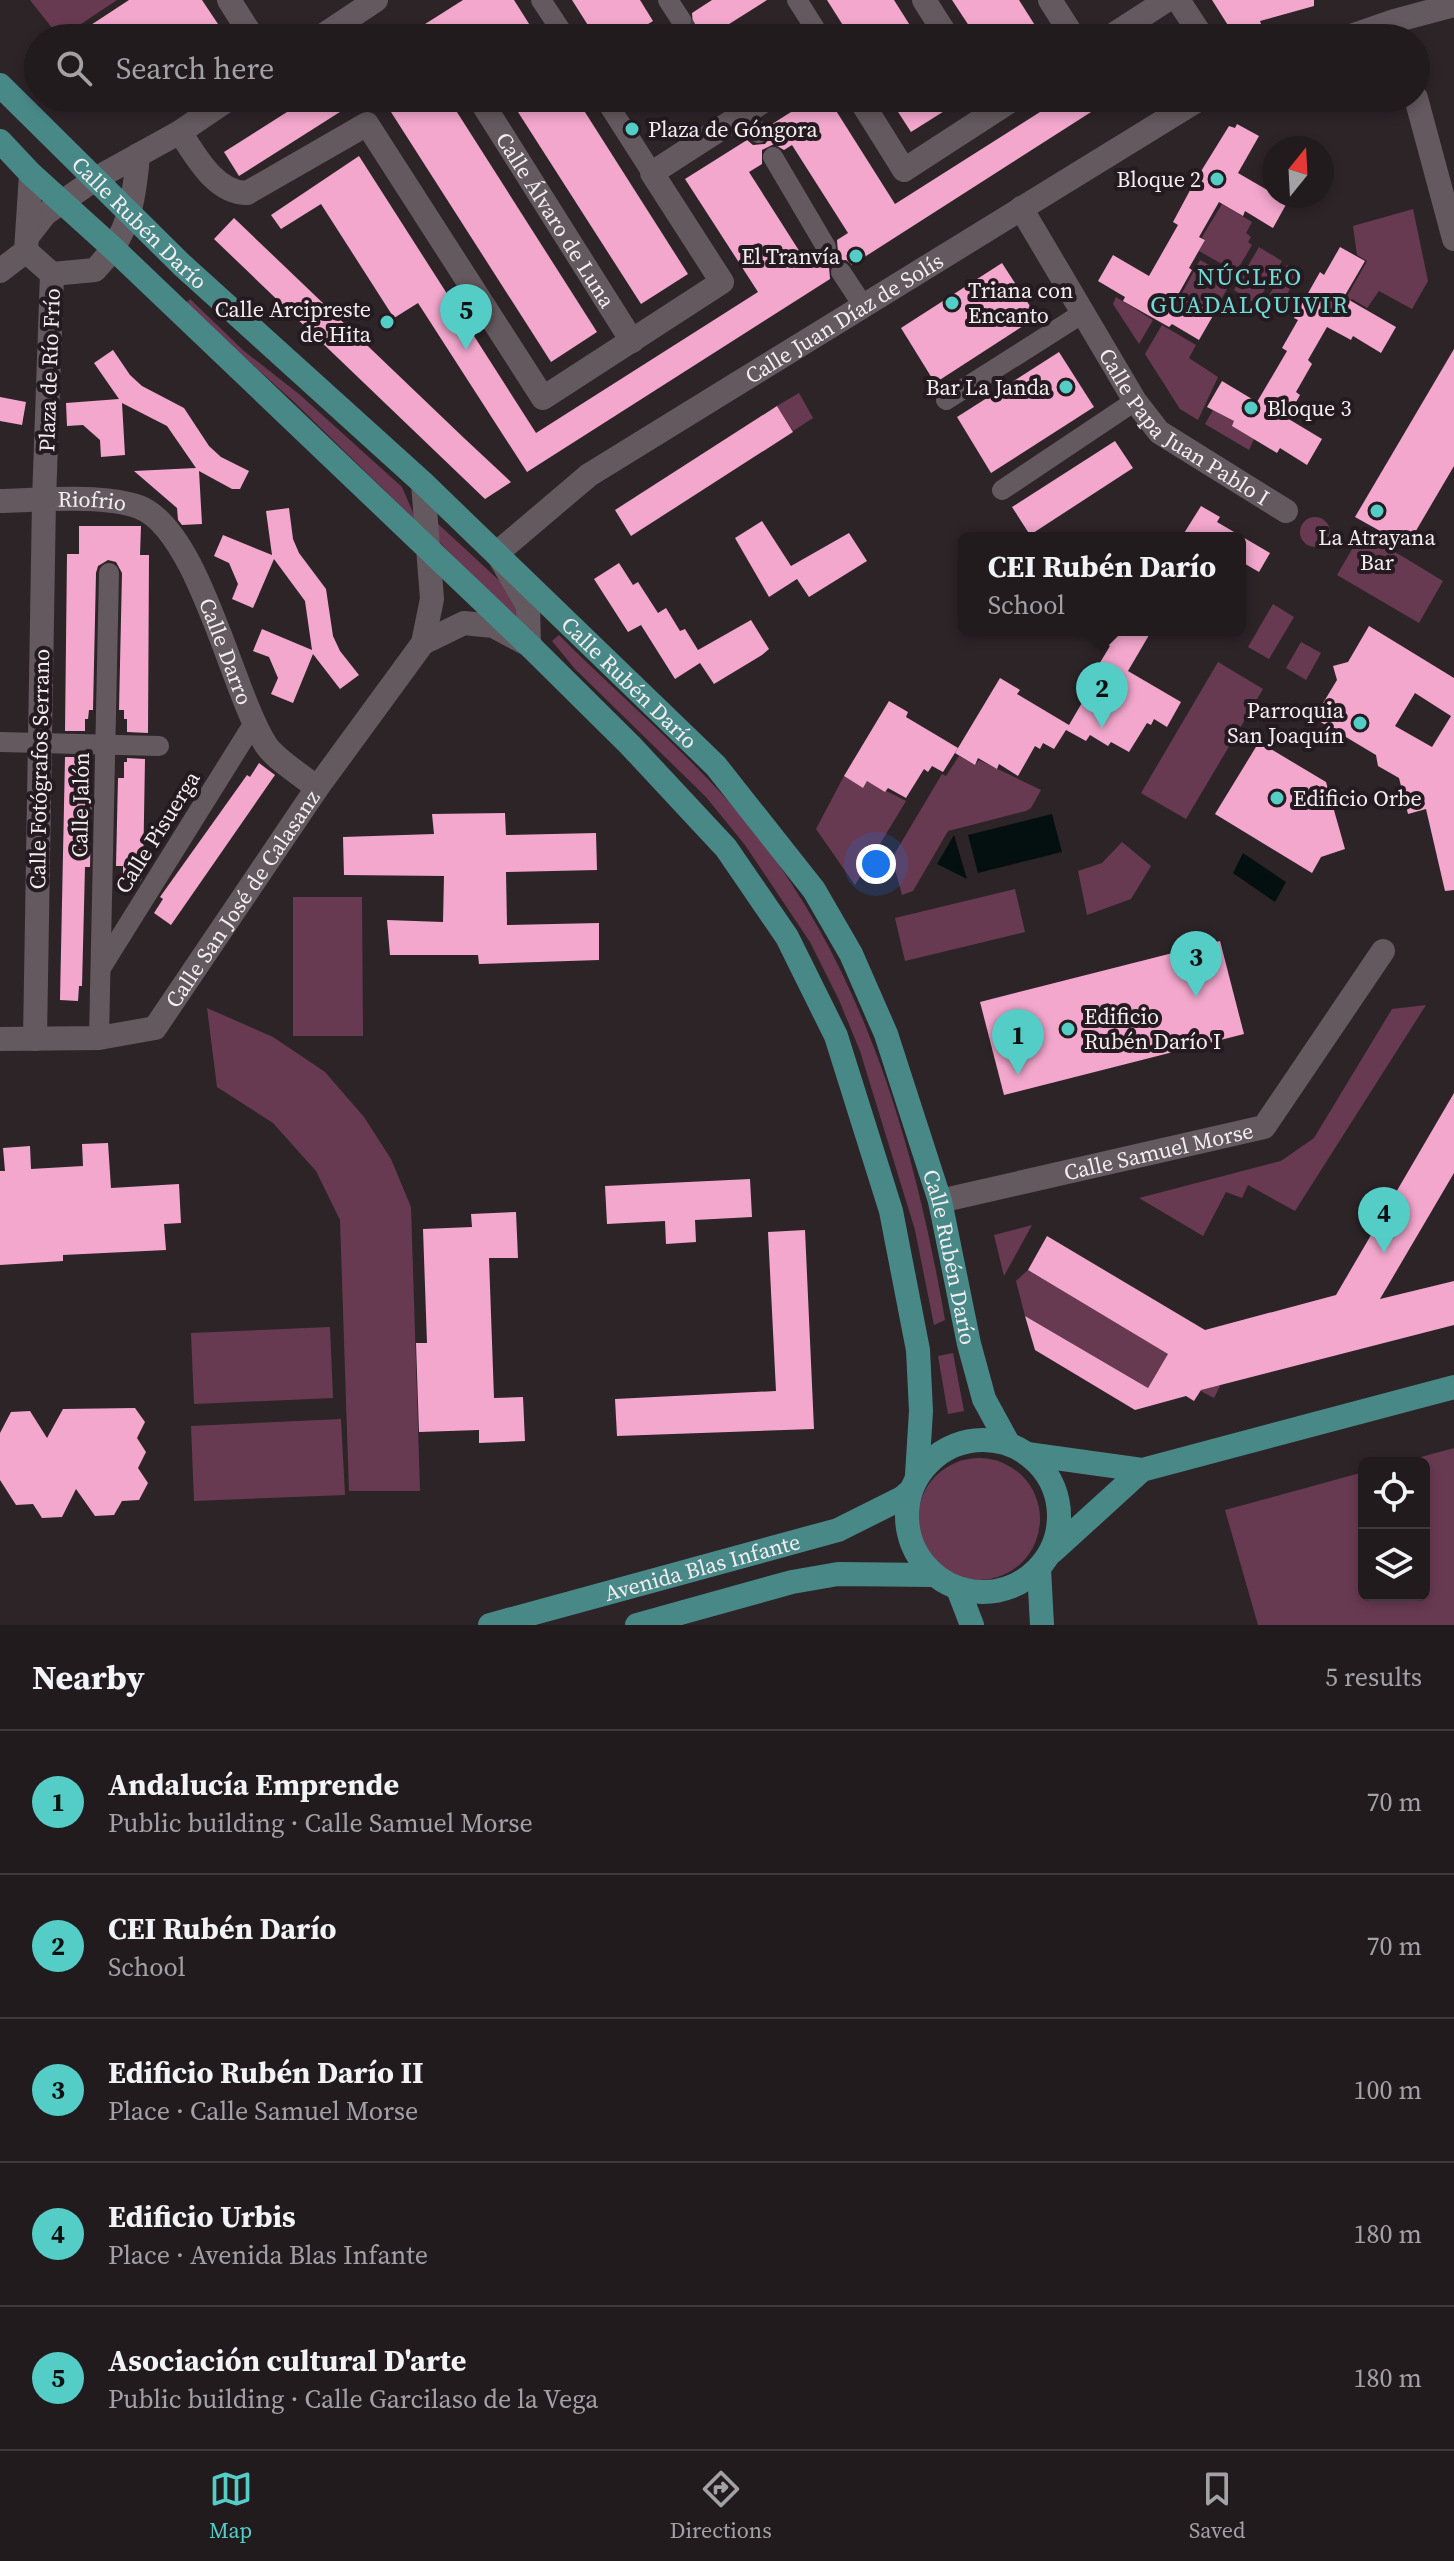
<!DOCTYPE html>
<html lang="en">
<head>
<meta charset="utf-8">
<style>
	:root { --surface:#221b1e; --page:#2a2427; --text:#f1f3f6; --muted:#a2a1a4; --line:#3f393c; --accent:#54cdc7 }
	body { margin:0; font-family:"Source Serif 4",serif; background:var(--page); color:var(--text) }
	.controls { position:absolute; right:24px; bottom:24px; display:grid; overflow:hidden; border-radius:12px; box-shadow:0 4px 12px #0003 }
	.controls button { width:72px; height:72px; display:grid; place-items:center; padding:0; border:0; border-bottom:2px solid var(--line); background:var(--surface); color:var(--text); font:40px sans-serif }
	.compass { position:absolute; left:1262px; top:136px; width:72px; height:72px; border-radius:50%; background:var(--surface); box-shadow:0 4px 12px #0003; rotate:18deg }
	.you { position:absolute; left:876px; top:864px; width:28px; height:28px; margin:-20px; border:6px solid #fff; border-radius:50%; background:#1a73e8; box-shadow:0 0 0 12px #1a73e833 }
	.badge { display:grid; place-items:center; width:52px; height:52px; border-radius:50%; background:var(--accent); color:#111; font-size:26px; font-weight:700 }
	.pin { position:absolute; translate:-50% -66px; filter:drop-shadow(0 2px 4px #0008) }
	.pin::after { content:''; position:absolute; top:42px; width:28px; height:24px; background:inherit; clip-path:polygon(0 0,100% 0,50% 100%) }
	.popup { position:absolute; left:958px; top:532px; width:288px; height:104px; box-sizing:border-box; display:grid; place-content:center; border-radius:12px; background:var(--surface); filter:drop-shadow(0 2px 6px #0005); font-size:26px; white-space:nowrap; color:var(--muted) }
	.popup b { font-size:30px; color:var(--text) }
	.popup::after { content:''; position:absolute; left:50%; top:100%; margin-left:-16px; border:16px solid transparent; border-top-color:var(--surface) }
	.list { margin:0; padding:0; list-style:none }
	h2 { display:flex; justify-content:space-between; align-items:center; height:104px; margin:0; padding:0 32px; font-size:34px }
	h2 small { font-size:26px; font-weight:400; color:var(--muted) }
	.list li { display:grid; grid-template-columns:52px 1fr auto; gap:24px; align-items:center; box-sizing:border-box; height:144px; padding:0 32px; border-top:2px solid var(--line) }
	.list b { display:block; font-size:30px; white-space:nowrap }
	.list p { margin:0; font-size:26px; white-space:nowrap; color:var(--muted) }
	.list em { font-size:26px; font-style:normal; color:var(--muted) }
	.icon { flex:none; width:44px; height:44px; fill:none; stroke:currentColor; stroke-width:2; stroke-linecap:round; stroke-linejoin:round }
	.map { position:relative; flex:none; width:1454px; height:1625px; overflow:hidden }
	.search { position:absolute; background:var(--surface); box-shadow:0 4px 12px #0003; left:24px; right:24px; top:24px; height:88px; display:flex; align-items:center; gap:20px; box-sizing:border-box; padding:0 28px; border-radius:44px; color:var(--muted); font-size:30px }
	.sheet { height:824px; background:var(--surface) }
	nav { display:flex; justify-content:space-around; align-items:center; box-sizing:border-box; height:112px; border-top:2px solid var(--line); background:var(--surface); font-size:22px; color:var(--muted) }
	nav a { display:grid; justify-items:center; gap:4px }
	nav .on { color:var(--accent) }
	.map>svg:first-child { display:block }
	.green { fill:#683a52 }
	.water { fill:#04100f }
	.building { fill:#f3a7cd; fill-rule:evenodd }
	.lines { fill:none; stroke-linecap:round; stroke-linejoin:round }
	.pedestrian-tunnel { stroke:#4b4246; stroke-width:20; stroke-dasharray:20 10; stroke-linecap:butt }
	.pedestrian { stroke:#64595e; stroke-width:20 }
	.minor { stroke:#64595e; stroke-width:24 }
	.primary { stroke:#488988; stroke-width:24 }
	.poi-dot { fill:#54cdc7; stroke:#241a1f; stroke-width:3 }
	.labels { text-anchor:middle; stroke-width:8; stroke-linejoin:round; paint-order:stroke }
	.poi-label { font-size:22px; fill:#f3edf0; stroke:#241a1f; text-anchor:start }
	.street-label { font-size:22px; fill:#f3edf0; stroke:#241a1f }
	.neighbourhood-label { font-size:24px; letter-spacing:2px; fill:#6fdbd5; stroke:#241a1f }
</style>
</head>
<body>
<div class="map">
<svg width="1454" height="1625" viewBox="0 0 1454 1625">
	<rect width="100%" height="100%" fill="#2d2428"/>
	<g class="green">
		<polygon points="30,0 117,0 60,38"/>
		<polygon points="1222,204 1252,222 1246,233 1251,237 1248,242 1252,245 1236,272 1199,251 1205,240 1202,237"/>
		<polygon points="1413,209 1428,281 1412,309 1379,291 1367,308 1352,299 1348,303 1345,300 1367,261 1357,255 1353,226"/>
		<polygon points="1259,247 1282,261 1256,304 1234,290"/>
		<polygon points="1200,260 1233,278 1215,311 1182,293"/>
		<polygon points="1287,265 1300,272 1277,311 1264,304"/>
		<polygon points="1116,297 1153,320 1139,344 1113,304"/>
		<polygon points="190,299 244,351 299,394 402,487 417,522 293,401 185,304"/>
		<polygon points="1162,325 1196,345 1189,358 1218,377 1198,420 1180,409 1145,354"/>
		<polygon points="799,393 813,418 793,431 777,406"/>
		<polygon points="1213,410 1234,421 1254,439 1249,450 1205,424"/>
		<circle cx="1315" cy="532" r="15"/>
		<polygon points="435,521 516,596 521,623 438,541"/>
		<polygon points="1362,532 1443,581 1419,623 1337,575"/>
		<polygon points="1273,604 1294,617 1269,659 1248,647"/>
		<path d="M559,635c64,65 136,123 193,194 112,140 163,317 193,491l-11,5 -19,-95 -55,-179 -21,-51 -29,-58 -65,-97 -39,-48 -131,-128 -23,-28z"/>
		<polygon points="1301,642 1321,653 1306,680 1286,668"/>
		<polygon points="1218,662 1263,689 1186,819 1141,793"/>
		<polygon points="959,756 975,765 979,760 1041,790 1031,808 1026,811 948,831 913,891 902,895 892,858 942,774 946,776"/>
		<polygon points="844,776 863,788 867,781 906,801 855,885 816,829"/>
		<polygon points="1122,842 1151,866 1131,899 1087,915 1078,871 1102,863"/>
		<polygon points="1015,889 1025,932 905,961 895,918"/>
		<polygon points="293,897 362,897 363,1036 293,1036"/>
		<polygon points="1426,1005 1295,1211 1248,1185 1242,1198 1226,1192 1203,1236 1139,1198 1281,1161 1314,1138 1392,1009"/>
		<polygon points="207,1008 273,1037 325,1072 364,1117 391,1159 411,1207 420,1491 349,1491 340,1220 316,1171 273,1123 217,1087"/>
		<polygon points="1032,1225 1004,1276 994,1235"/>
		<polygon points="1028,1270 1187,1365 1214,1375 1220,1386 1214,1398 1159,1369 1148,1388 1025,1316 1016,1281"/>
		<polygon points="330,1327 333,1398 194,1404 191,1333"/>
		<polygon points="953,1353 964,1411 948,1414 938,1356"/>
		<polygon points="341,1419 345,1495 194,1501 191,1426"/>
		<polygon points="1454,1448 1454,1625 1258,1625 1225,1510 1364,1472 1364,1595 1424,1595 1424,1463 1399,1463"/>
		<circle cx="979" cy="1519" r="61"/>
	</g>
	<g class="water">
		<polygon points="1052,814 1062,852 978,873 968,835"/>
		<polygon points="954,835 967,879 937,864"/>
		<polygon points="1243,853 1286,882 1275,902 1233,873"/>
	</g>
	<g class="building">
		<polygon points="129,0 202,0 218,24 195,38 71,38"/>
		<polygon points="463,0 514,0 538,38 403,38"/>
		<polygon points="572,0 640,0 653,21 626,38 596,38"/>
		<polygon points="712,0 767,0 707,38 653,38 670,27 676,32 687,31 693,25 692,13"/>
		<polygon points="827,0 894,0 918,38 851,38"/>
		<polygon points="952,0 1019,0 1043,38 977,38"/>
		<polygon points="1212,0 1314,0 1314,6 1260,21 1266,38 1236,38"/>
		<polygon points="309,98 362,98 239,176 224,152"/>
		<polygon points="382,98 448,98 597,332 551,362"/>
		<polygon points="509,98 576,98 688,274 641,304"/>
		<path d="M813,98h15l67,106 167,-106h51l-261,167 -6,-5 -11,1 -6,6 1,12 -303,193 -109,-169 -24,15 -73,-114 -40,25 -10,-14 88,-59 177,277 222,-141 -73,-113 62,-39 6,5 12,-1 5,-6 -1,-12zM774,144l10,6 8,-5 56,88 -11,7 1,13 -6,5 -12,1 -5,-5 -10,6 -56,-88 13,-8v-14z"/>
		<polygon points="889,98 965,98 911,132"/>
		<polygon points="1237,124 1259,136 1238,173 1274,194 1274,196 1288,201 1273,228 1245,211 1243,216 1219,202 1199,237 1205,240 1189,268 1192,270 1179,293 1214,314 1199,340 1172,324 1169,327 1123,301 1125,297 1098,281 1113,255 1149,276 1178,225 1173,222 1195,181 1229,126 1235,128"/>
		<polygon points="234,218 464,438 511,482 485,499 214,239"/>
		<polygon points="1340,247 1365,261 1344,297 1396,327 1381,353 1353,336 1351,340 1327,327 1308,360 1312,364 1296,392 1300,395 1287,418 1322,439 1307,465 1280,448 1277,453 1232,426 1234,421 1207,407 1222,381 1257,402 1287,351 1282,348 1298,320 1294,318 1320,272 1324,275"/>
		<polygon points="1002,263 1037,317 935,383 901,328"/>
		<polygon points="1454,349 1454,466 1407,546 1355,517"/>
		<polygon points="113,350 130,375 142,386 184,408 209,446 221,457 249,471 240,489 232,489 199,471 202,524 182,525 178,520 177,508 134,471 196,468 167,426 122,403 125,455 101,457 100,440 83,425 67,426 66,403 119,399 94,363"/>
		<polygon points="1059,352 1094,407 991,473 957,417"/>
		<polygon points="0,397 26,402 22,425 0,421"/>
		<polygon points="777,406 793,432 631,536 615,510"/>
		<polygon points="1115,441 1133,468 1030,535 1012,507"/>
		<polygon points="1201,506 1220,517 1217,522 1270,553 1259,572 1240,561 1240,538 1181,538"/>
		<polygon points="289,508 293,539 299,553 326,589 333,636 340,651 359,675 340,689 313,654 293,703 271,694 278,678 269,657 253,651 262,629 312,650 305,601 274,559 253,608 232,599 238,584 229,563 214,556 223,535 272,555 266,511"/>
		<polygon points="762,521 791,566 849,533 867,561 809,597 797,579 769,597 735,538"/>
		<polygon points="79,526 141,526 140,555 149,555 148,733 127,732 127,719 124,719 124,710 119,710 122,573 116,562 108,560 98,566 96,573 93,710 89,710 88,719 85,719 85,731 65,731 67,554 79,554"/>
		<polygon points="619,563 633,585 638,582 658,613 666,608 680,631 685,629 698,650 751,620 769,649 762,655 714,684 700,663 675,679 641,625 628,632 594,579"/>
		<path d="M1369,626l85,52v212l-9,1 -19,-82 -18,5 -9,-36 -21,-12 -2,-11 -62,-37 23,-38 -4,-14 15,-4zM1415,693l36,23 -19,31 -37,-21z"/>
		<polygon points="1084,630 1152,630 1128,671 1181,702 1167,727 1154,719 1151,725 1147,723 1129,752 1111,742 1108,746 1090,735 1086,741 1066,730 1054,749 1043,743 1040,749 1035,746 1018,776 999,764 997,769 978,758 975,765 955,753 1000,678 1020,690 1017,694 1069,725 1090,689 1086,686 1110,646"/>
		<polygon points="889,701 908,712 906,717 958,748 943,772 932,766 928,772 924,769 906,798 888,788 885,792 867,781 863,788 844,776"/>
		<polygon points="1259,742 1326,782 1345,849 1321,857 1312,873 1215,814"/>
		<polygon points="65,757 85,757 85,777 92,779 90,867 85,867 82,986 79,986 78,1001 60,1000"/>
		<polygon points="127,758 145,759 143,876 140,882 123,881 123,866 116,866 118,778 124,778 124,762 127,762"/>
		<polygon points="259,763 275,775 171,925 154,913 163,899 160,897 247,775 250,777"/>
		<polygon points="505,813 506,835 596,833 597,870 506,872 507,925 599,923 599,960 479,964 478,955 390,955 387,920 443,922 444,876 344,875 343,837 434,834 432,814"/>
		<polygon points="1220,941 1244,1034 1004,1095 980,1002"/>
		<polygon points="1454,1093 1454,1173 1380,1299 1454,1281 1454,1325 1201,1390 1194,1401 1186,1396 1135,1410 1035,1350 1025,1316 1148,1388 1168,1354 1028,1270 1047,1236 1205,1330 1336,1295"/>
		<polygon points="108,1143 111,1188 179,1184 181,1223 164,1224 166,1250 63,1255 63,1261 0,1265 0,1171 5,1171 3,1148 30,1146 31,1169 83,1166 82,1144"/>
		<polygon points="750,1179 752,1217 695,1220 696,1242 666,1244 665,1221 607,1224 605,1186"/>
		<polygon points="516,1212 518,1258 489,1258 494,1398 523,1397 525,1441 479,1443 479,1430 419,1432 416,1343 427,1343 423,1229 472,1227 471,1214"/>
		<polygon points="805,1230 814,1429 617,1436 615,1399 776,1391 768,1232"/>
		<polygon points="135,1408 145,1422 137,1438 146,1452 138,1468 148,1483 139,1500 122,1501 114,1515 95,1516 76,1489 62,1517 42,1518 33,1504 16,1505 0,1480 0,1433 11,1412 30,1411 47,1438 63,1409"/>
	</g>
	<g class="lines">
		<polyline class="pedestrian-tunnel" points="681,20 692,38"/>
		<g class="pedestrian">
			<polyline points="541,0 566,38"/>
			<polyline points="668,0 681,20"/>
			<polyline points="797,0 821,38"/>
			<polyline points="604,98 652,173"/>
			<polyline points="733,98 758,133"/>
			<polyline points="773,157 826,247"/>
			<polyline points="841,272 864,307"/>
			<polyline points="946,400 1083,313"/>
			<polyline points="1002,490 1135,401"/>
			<polyline points="0,742 159,746"/>
			<polyline points="101,968 255,721"/>
			<polyline points="99,1038 109,573"/>
		</g>
		<g class="minor">
			<polyline points="229,0 253,38"/>
			<polyline points="924,0 948,38"/>
			<polyline points="1050,0 1074,38"/>
			<polyline points="1178,0 1203,38"/>
			<polyline points="319,38 376,0"/>
			<polyline points="1108,38 1167,0"/>
			<polyline points="1345,38 1394,21 1454,5"/>
			<path id="s1" d="M479,98l153,243"/>
			<polyline points="859,98 904,170 1015,98"/>
			<polyline points="1416,98 1454,239"/>
			<path d="M180,132c15,23 35,61 67,61l120,-69 176,274 179,-116 -70,-109 116,-75"/>
			<path id="s2" d="M1021,208l114,193 24,31 127,79"/>
			<polyline points="27,237 45,214 95,179 180,132 230,98"/>
			<polyline points="26,251 52,274 44,500 35,1039"/>
			<polyline points="0,271 26,251 31,174"/>
			<path d="M52,274l43,-4c34,-35 39,-67 43,-115"/>
			<path id="s3" d="M0,501c38,-1 105,-7 139,6 60,23 93,185 127,238 10,15 37,31 51,43"/>
			<path id="s4" d="M423,643l41,-20 29,3 36,19 -1,-39 -31,-53 92,-78 612,-377"/>
			<path id="s5" d="M0,1039l99,-1 56,-10 162,-240 106,-145 9,-44 -9,-116"/>
			<path id="s6" d="M940,1201l324,-74 119,-176"/>
		</g>
		<g class="primary">
			<path id="s7" d="M0,85l182,180 241,218 293,283 98,124 37,64 35,80 54,167 29,143 15,55 24,44"/>
			<polyline points="0,141 31,174 115,250 529,645 630,745 726,848 787,937 836,1036 891,1211 918,1350 921,1411 917,1475"/>
			<circle cx="983" cy="1516" r="76"/>
			<polyline points="1027,1454 1142,1470 1454,1387"/>
			<polyline points="1052,1552 1142,1470"/>
			<polyline points="1039,1569 1042,1625"/>
			<polyline points="958,1589 972,1625"/>
			<path id="s8" d="M490,1625l348,-95 64,-32 7,-6"/>
			<polyline points="637,1625 792,1582 838,1574 933,1575"/>
		</g>
	</g>
	<g class="poi-dot">
		<circle cx="632" cy="129" r="8"/>
		<circle cx="1217" cy="179" r="8"/>
		<circle cx="856" cy="256" r="8"/>
		<circle cx="952" cy="303" r="8"/>
		<circle cx="387" cy="322" r="8"/>
		<circle cx="1066" cy="387" r="8"/>
		<circle cx="1251" cy="408" r="8"/>
		<circle cx="1377" cy="511" r="8"/>
		<circle cx="1360" cy="723" r="8"/>
		<circle cx="1277" cy="798" r="8"/>
		<circle cx="1068" cy="1029" r="8"/>
	</g>
	<g class="labels">
		<g class="poi-label">
			<text x="648" y="137">Plaza de Góngora</text>
			<text x="1201" y="187" text-anchor="end">Bloque 2</text>
			<text x="840" y="264" text-anchor="end">El Tranvía</text>
			<text x="968" y="298">Triana con<tspan x="968" dy="25">Encanto</tspan></text>
			<text x="371" y="317" text-anchor="end">Calle Arcipreste<tspan x="371" dy="25">de Hita</tspan></text>
			<text x="1050" y="395" text-anchor="end">Bar La Janda</text>
			<text x="1267" y="416">Bloque 3</text>
			<text x="1377" y="545" text-anchor="middle">La Atrayana<tspan x="1377" dy="25">Bar</tspan></text>
			<text x="1344" y="718" text-anchor="end">Parroquia<tspan x="1344" dy="25">San Joaquín</tspan></text>
			<text x="1293" y="806">Edificio Orbe</text>
			<text x="1084" y="1024">Edificio<tspan x="1084" dy="25">Rubén Darío I</tspan></text>
		</g>
		<g class="street-label">
			<text dy="8" stroke="none"><textPath href="#s1" startOffset="144">Calle Álvaro de Luna</textPath></text>
			<text dy="8" stroke="none"><textPath href="#s7" startOffset="196">Calle Rubén Darío</textPath></text>
			<text dy="8" stroke="none"><textPath href="#s4" startOffset="636">Calle Juan Díaz de Solís</textPath></text>
			<text transform="translate(49 370) rotate(-88)" y="8">Plaza de Río Frío</text>
			<text dy="8" stroke="none"><textPath href="#s2" startOffset="278">Calle Papa Juan Pablo I</textPath></text>
			<text dy="8" stroke="none"><textPath href="#s3" startOffset="92">Riofrio</textPath></text>
			<text dy="8" stroke="none"><textPath href="#s3" startOffset="312">Calle Darro</textPath></text>
			<text dy="8" stroke="none"><textPath href="#s7" startOffset="868">Calle Rubén Darío</textPath></text>
			<text transform="translate(39 769) rotate(-89)" y="8">Calle Fotógrafos Serrano</text>
			<text transform="translate(80 805) rotate(-89)" y="8">Calle Jalón</text>
			<text transform="translate(157 832) rotate(-58)" y="8">Calle Pisuerga</text>
			<text dy="8" stroke="none"><textPath href="#s5" startOffset="312">Calle San José de Calasanz</textPath></text>
			<text dy="8" stroke="none"><textPath href="#s6" startOffset="224">Calle Samuel Morse</textPath></text>
			<text dy="8" stroke="none"><textPath href="#s7" startOffset="1540">Calle Rubén Darío</textPath></text>
			<text dy="8" stroke="none"><textPath href="#s8" startOffset="220">Avenida Blas Infante</textPath></text>
		</g>
		<g class="neighbourhood-label">
			<text x="1250" y="285">NÚCLEO<tspan x="1250" dy="28">GUADALQUIVIR</tspan></text>
		</g>
	</g>
</svg>
<div class="controls">
<button><svg class="icon" aria-label="locate" viewBox="0 0 24 24"><circle cx="12" cy="12" r="6"/><path d="M12 2v4M12 18v4M2 12h4M18 12h4"/></svg></button>
<button><svg class="icon" aria-label="layers" viewBox="0 0 24 24"><path d="M12 4l9 5-9 5-9-5zM3 14l9 5 9-5"/></svg></button>
</div>
<svg class="compass" viewBox="-18 -18 36 36"><path d="M0-13l5 13h-10z" fill="#e53935"/><path d="M0 13l5-13h-10z" fill="#a2a1a4"/></svg>
<div class="you"></div>
<div class="pin badge" style="left:1018px;top:1075px">1</div>
<div class="pin badge" style="left:1102px;top:728px">2</div>
<div class="popup"><b>CEI Rubén Darío</b>School</div>
<div class="pin badge" style="left:1196px;top:997px">3</div>
<div class="pin badge" style="left:1384px;top:1253px">4</div>
<div class="pin badge" style="left:466px;top:350px">5</div>
<div class="search"><svg class="icon" aria-label="search" viewBox="0 0 24 24"><circle cx="10" cy="10" r="6"/><path d="M15 15l6 6"/></svg>Search here</div>
</div>
<section class="sheet">
<h2>Nearby<small>5 results</small></h2>
<ul class="list">
<li><span class="badge">1</span><div><b>Andalucía Emprende</b><p>Public building · Calle Samuel Morse</p></div><em>70 m</em></li>
<li><span class="badge">2</span><div><b>CEI Rubén Darío</b><p>School</p></div><em>70 m</em></li>
<li><span class="badge">3</span><div><b>Edificio Rubén Darío II</b><p>Place · Calle Samuel Morse</p></div><em>100 m</em></li>
<li><span class="badge">4</span><div><b>Edificio Urbis</b><p>Place · Avenida Blas Infante</p></div><em>180 m</em></li>
<li><span class="badge">5</span><div><b>Asociación cultural D'arte</b><p>Public building · Calle Garcilaso de la Vega</p></div><em>180 m</em></li>
</ul>
</section>
<nav>
<a class="on"><svg class="icon" aria-label="map" viewBox="0 0 24 24"><path d="M3 6l6-2 6 2 6-2v14l-6 2-6-2-6 2zM9 4v14M15 6v14"/></svg>Map</a>
<a><svg class="icon" aria-label="directions" viewBox="0 0 24 24"><path d="M12 3l9 9-9 9-9-9zM9 14v-3h6M13 9l2 2-2 2"/></svg>Directions</a>
<a><svg class="icon" aria-label="saved" viewBox="0 0 24 24"><path d="M7 4h10v16l-5-4-5 4z"/></svg>Saved</a>
</nav>
</body>
</html>
